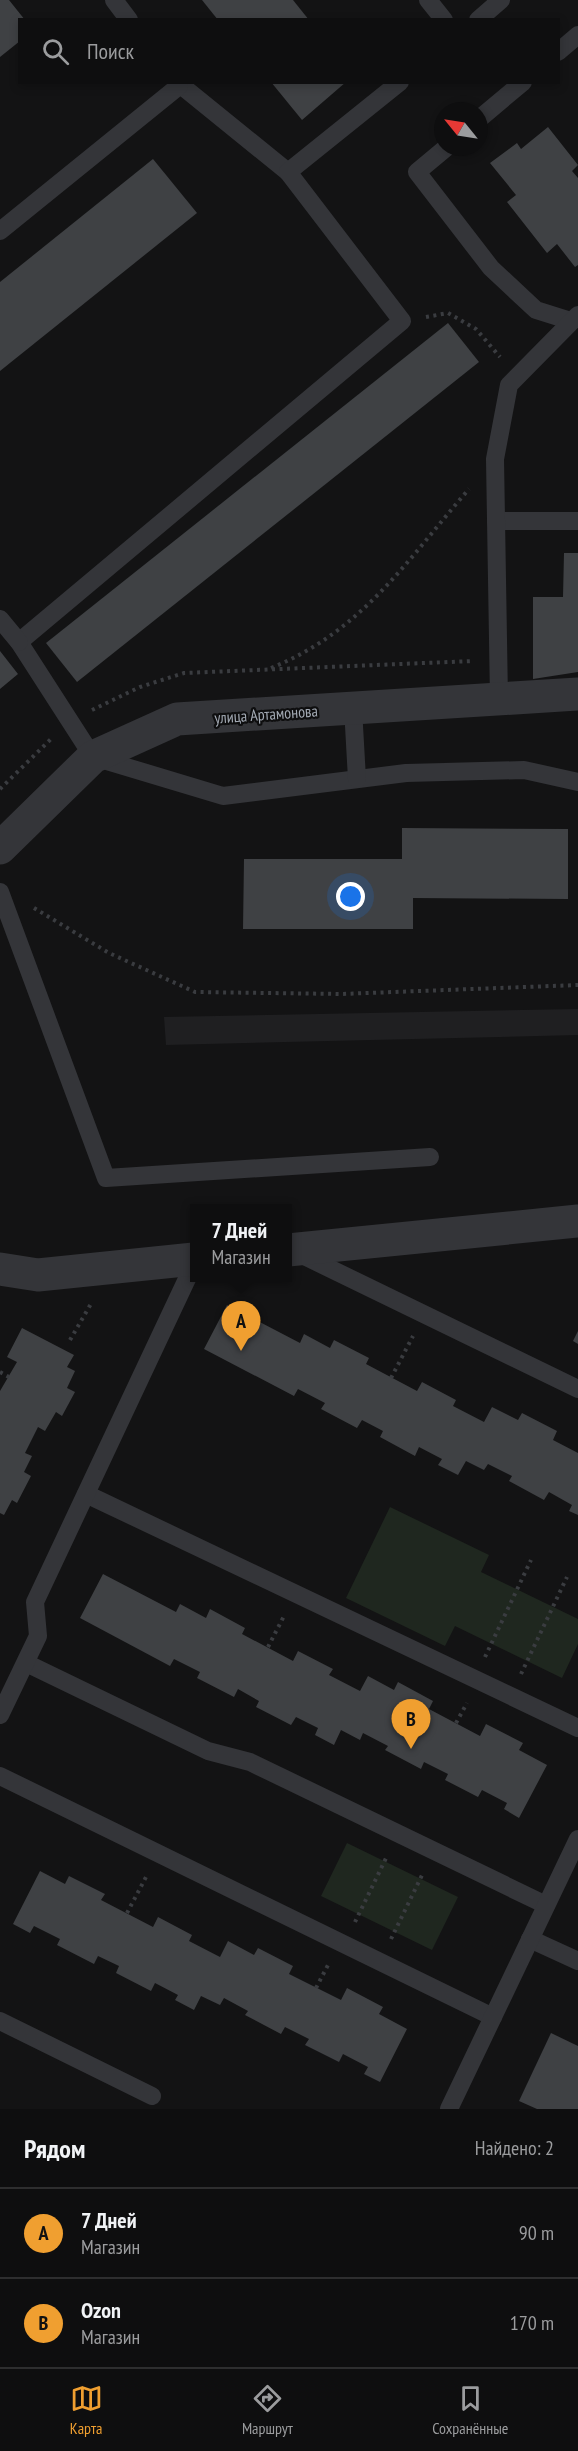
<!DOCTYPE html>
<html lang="ru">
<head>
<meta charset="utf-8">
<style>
	:root { --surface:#0e0e0f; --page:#171718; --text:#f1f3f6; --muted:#9b9c9e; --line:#2e2e2f; --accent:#f09f30 }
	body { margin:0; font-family:"PT Sans Narrow",sans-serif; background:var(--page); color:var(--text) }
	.compass { position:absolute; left:434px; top:102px; width:54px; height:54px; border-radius:50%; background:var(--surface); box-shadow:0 3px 9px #0003; rotate:300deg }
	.you { position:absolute; left:351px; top:897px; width:21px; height:21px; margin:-15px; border:4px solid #fff; border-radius:50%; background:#1a73e8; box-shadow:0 0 0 9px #1a73e833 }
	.badge { display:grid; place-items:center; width:39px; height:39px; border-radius:50%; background:var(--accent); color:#111; font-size:20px; font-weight:700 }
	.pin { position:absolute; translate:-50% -50px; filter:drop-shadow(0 2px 3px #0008) }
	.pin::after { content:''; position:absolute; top:32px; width:21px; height:18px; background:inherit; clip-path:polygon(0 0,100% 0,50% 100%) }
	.popup { position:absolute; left:190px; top:1204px; width:102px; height:78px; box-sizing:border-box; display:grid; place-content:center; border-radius:0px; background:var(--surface); filter:drop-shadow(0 2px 4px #0005); font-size:20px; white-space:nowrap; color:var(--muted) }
	.popup b { font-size:22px; color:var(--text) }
	.popup::after { content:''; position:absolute; left:50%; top:100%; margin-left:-12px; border:12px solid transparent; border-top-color:var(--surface) }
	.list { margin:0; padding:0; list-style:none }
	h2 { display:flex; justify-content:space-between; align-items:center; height:78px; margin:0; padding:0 24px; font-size:26px }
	h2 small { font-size:20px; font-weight:400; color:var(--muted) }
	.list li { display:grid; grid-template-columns:39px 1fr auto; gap:18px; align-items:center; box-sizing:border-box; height:90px; padding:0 24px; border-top:2px solid var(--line) }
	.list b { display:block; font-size:22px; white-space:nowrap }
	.list p { margin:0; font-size:20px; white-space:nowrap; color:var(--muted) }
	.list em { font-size:20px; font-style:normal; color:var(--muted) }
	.icon { flex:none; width:33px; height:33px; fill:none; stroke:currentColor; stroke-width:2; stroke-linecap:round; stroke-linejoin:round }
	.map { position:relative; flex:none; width:578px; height:2109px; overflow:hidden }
	.search { position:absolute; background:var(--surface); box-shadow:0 3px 9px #0003; left:18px; right:18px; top:18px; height:66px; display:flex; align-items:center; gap:15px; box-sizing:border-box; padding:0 21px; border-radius:0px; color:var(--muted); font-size:22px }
	.sheet { height:258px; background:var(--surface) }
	nav { display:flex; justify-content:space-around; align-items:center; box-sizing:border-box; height:84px; border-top:2px solid var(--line); background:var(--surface); font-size:16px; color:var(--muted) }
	nav a { display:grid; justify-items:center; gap:3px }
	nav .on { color:var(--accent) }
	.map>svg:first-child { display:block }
	.built { fill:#1f1f21 }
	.park { fill:#1f271f }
	.building { fill:#3f4144 }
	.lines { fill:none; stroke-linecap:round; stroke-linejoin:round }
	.path { stroke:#3a3c40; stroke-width:4; stroke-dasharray:3 4.5; stroke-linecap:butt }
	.service { stroke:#343539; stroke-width:18 }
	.minor { stroke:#343539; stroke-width:33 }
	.labels { text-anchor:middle; stroke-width:4.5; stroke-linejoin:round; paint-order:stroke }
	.street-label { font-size:16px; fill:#a4abb5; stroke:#0e0e0f }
</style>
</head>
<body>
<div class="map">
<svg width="578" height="2109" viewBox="0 0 578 2109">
	<rect width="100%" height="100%" fill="#131314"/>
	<polygon class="built" points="578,1009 578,1035 166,1045 164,1017"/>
	<g class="park">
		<polygon points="390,1507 489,1555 481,1572 578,1619 578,1644 562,1678 455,1626 445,1646 346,1598"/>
		<polygon points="347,1843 458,1897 432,1950 321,1896"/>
	</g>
	<g class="building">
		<polygon points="0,0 9,0 25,20 20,20 20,41 0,57"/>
		<polygon points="202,0 293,0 309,20 218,20"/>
		<polygon points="271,82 346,82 302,120"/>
		<polygon points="548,127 578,165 572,171 578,178 578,265 575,267 557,244 547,253 507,202 516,195 490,163 517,143 521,149"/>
		<polygon points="153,159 197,213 0,371 0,282"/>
		<polygon points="448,323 479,362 77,682 46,643"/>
		<polygon points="564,553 578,553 578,672 533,679 533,597 563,597"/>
		<polygon points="0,651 18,674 0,689"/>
		<polygon points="402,828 568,829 568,899 413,898 413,929 243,929 244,859 402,859"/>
		<polygon points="227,1305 300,1343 304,1334 330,1348 334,1340 369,1358 366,1364 417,1391 422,1382 456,1400 453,1406 484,1422 492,1407 518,1420 522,1413 557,1431 553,1440 578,1453 578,1515 569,1511 572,1505 549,1492 544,1500 509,1481 512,1476 488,1464 484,1470 466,1461 458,1475 438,1465 442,1459 419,1447 415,1456 380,1437 383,1431 362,1420 357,1428 321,1409 325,1403 298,1389 294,1396 204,1349"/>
		<polygon points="22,1328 74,1355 67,1367 75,1371 67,1388 75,1392 62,1416 56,1412 45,1431 38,1427 25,1453 32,1456 24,1472 31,1476 17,1503 12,1500 4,1515 0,1513 0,1391 17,1362 7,1357"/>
		<polygon points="578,1331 578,1344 573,1341"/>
		<polygon points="103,1574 176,1612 180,1604 206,1618 210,1609 245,1628 242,1634 293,1661 298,1651 333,1669 329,1675 360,1691 368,1676 394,1690 398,1682 433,1701 429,1709 480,1736 486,1724 523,1743 519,1750 547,1765 519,1818 504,1809 507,1803 482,1790 478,1797 445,1780 448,1774 424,1762 421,1769 385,1750 388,1746 363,1733 360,1740 341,1730 334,1745 315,1735 318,1728 296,1717 291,1725 256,1707 259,1701 238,1689 234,1697 197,1678 200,1672 174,1659 170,1666 80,1618"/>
		<polygon points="40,1871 65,1884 69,1876 105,1894 101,1900 153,1927 158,1917 192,1935 189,1941 220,1957 228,1941 254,1955 258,1948 293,1966 289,1974 341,2000 347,1988 383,2007 379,2014 407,2029 380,2082 364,2074 368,2067 343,2054 339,2062 305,2045 309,2039 285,2027 281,2034 245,2015 248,2011 224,1998 220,2005 201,1996 194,2010 175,2000 178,1995 155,1983 151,1991 116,1973 119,1966 98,1956 94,1964 57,1945 60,1939 34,1926 30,1933 13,1924"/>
		<polygon points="551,2033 578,2046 578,2109 537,2109 519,2101"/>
	</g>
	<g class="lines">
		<g class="path">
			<polyline points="426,317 448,313 476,329 500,357"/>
			<path d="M271,668c92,-37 136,-108 198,-179"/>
			<polyline points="92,710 140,687 184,673 473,661"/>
			<polyline points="0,789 52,738"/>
			<polyline points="34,908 109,953 195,992 341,994 578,985"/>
			<polyline points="70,1340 92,1302"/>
			<polyline points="0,1372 9,1377"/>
			<polyline points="391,1378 413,1336"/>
			<polyline points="268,1647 284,1616"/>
			<polyline points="485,1657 531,1560"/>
			<polyline points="521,1674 567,1577"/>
			<polyline points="456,1723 467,1703"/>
			<polyline points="127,1913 146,1877"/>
			<polyline points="355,1922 387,1856"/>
			<polyline points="391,1939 423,1873"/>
			<polyline points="316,1988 328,1965"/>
		</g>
		<g class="service">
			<polyline points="114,0 129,20"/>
			<polyline points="428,0 444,20"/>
			<polyline points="478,20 501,0"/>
			<polyline points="558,52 578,35"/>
			<polyline points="177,82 288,172"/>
			<polyline points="400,82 288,172 402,321 19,642 93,757 223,796 406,773 524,770 578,782"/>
			<polyline points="479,119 523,82"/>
			<polyline points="447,147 417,172 491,268 536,310 571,321"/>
			<polyline points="0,231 179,86"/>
			<polyline points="496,521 578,521"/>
			<polyline points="0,619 19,642"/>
			<polyline points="499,699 495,459 509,385 578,315"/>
			<polyline points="353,708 357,779"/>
			<polyline points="0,892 106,1178 430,1157"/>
			<polyline points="298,1253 578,1389"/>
			<polyline points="86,1494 578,1728"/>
			<polyline points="26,1663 208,1751 250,1762 546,1905"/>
			<polyline points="0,1715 38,1636 35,1602 194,1264"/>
			<polyline points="0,1776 493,2017"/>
			<polyline points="530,1939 578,1961"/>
			<polyline points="0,2021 152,2096"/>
			<polyline points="449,2109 578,1839"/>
		</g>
		<g class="minor">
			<polyline points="0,848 93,757 177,719 578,694"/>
			<polyline points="288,1250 578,1221"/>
			<polyline points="0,1269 38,1275 194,1259"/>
		</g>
	</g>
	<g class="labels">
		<g class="street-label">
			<text transform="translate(266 714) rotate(-4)" y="6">улица Артамонова</text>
		</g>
	</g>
</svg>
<svg class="compass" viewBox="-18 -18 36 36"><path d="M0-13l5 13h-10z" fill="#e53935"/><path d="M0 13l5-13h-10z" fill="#9b9c9e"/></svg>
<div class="you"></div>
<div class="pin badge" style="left:241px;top:1351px">A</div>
<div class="popup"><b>7 Дней</b>Магазин</div>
<div class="pin badge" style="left:411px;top:1749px">B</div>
<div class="search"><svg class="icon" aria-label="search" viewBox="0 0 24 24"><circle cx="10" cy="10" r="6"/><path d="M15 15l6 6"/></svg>Поиск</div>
</div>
<section class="sheet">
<h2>Рядом<small>Найдено: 2</small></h2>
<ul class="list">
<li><span class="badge">A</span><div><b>7 Дней</b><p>Магазин</p></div><em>90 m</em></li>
<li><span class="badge">B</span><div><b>Ozon</b><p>Магазин</p></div><em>170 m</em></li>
</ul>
</section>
<nav>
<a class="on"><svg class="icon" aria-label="map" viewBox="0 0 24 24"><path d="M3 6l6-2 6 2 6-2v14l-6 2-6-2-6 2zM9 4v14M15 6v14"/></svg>Карта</a>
<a><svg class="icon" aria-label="directions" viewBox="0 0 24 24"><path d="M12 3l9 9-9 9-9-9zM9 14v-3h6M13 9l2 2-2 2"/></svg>Маршрут</a>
<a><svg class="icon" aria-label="saved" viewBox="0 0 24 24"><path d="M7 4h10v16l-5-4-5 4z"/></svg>Сохранённые</a>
</nav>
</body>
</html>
